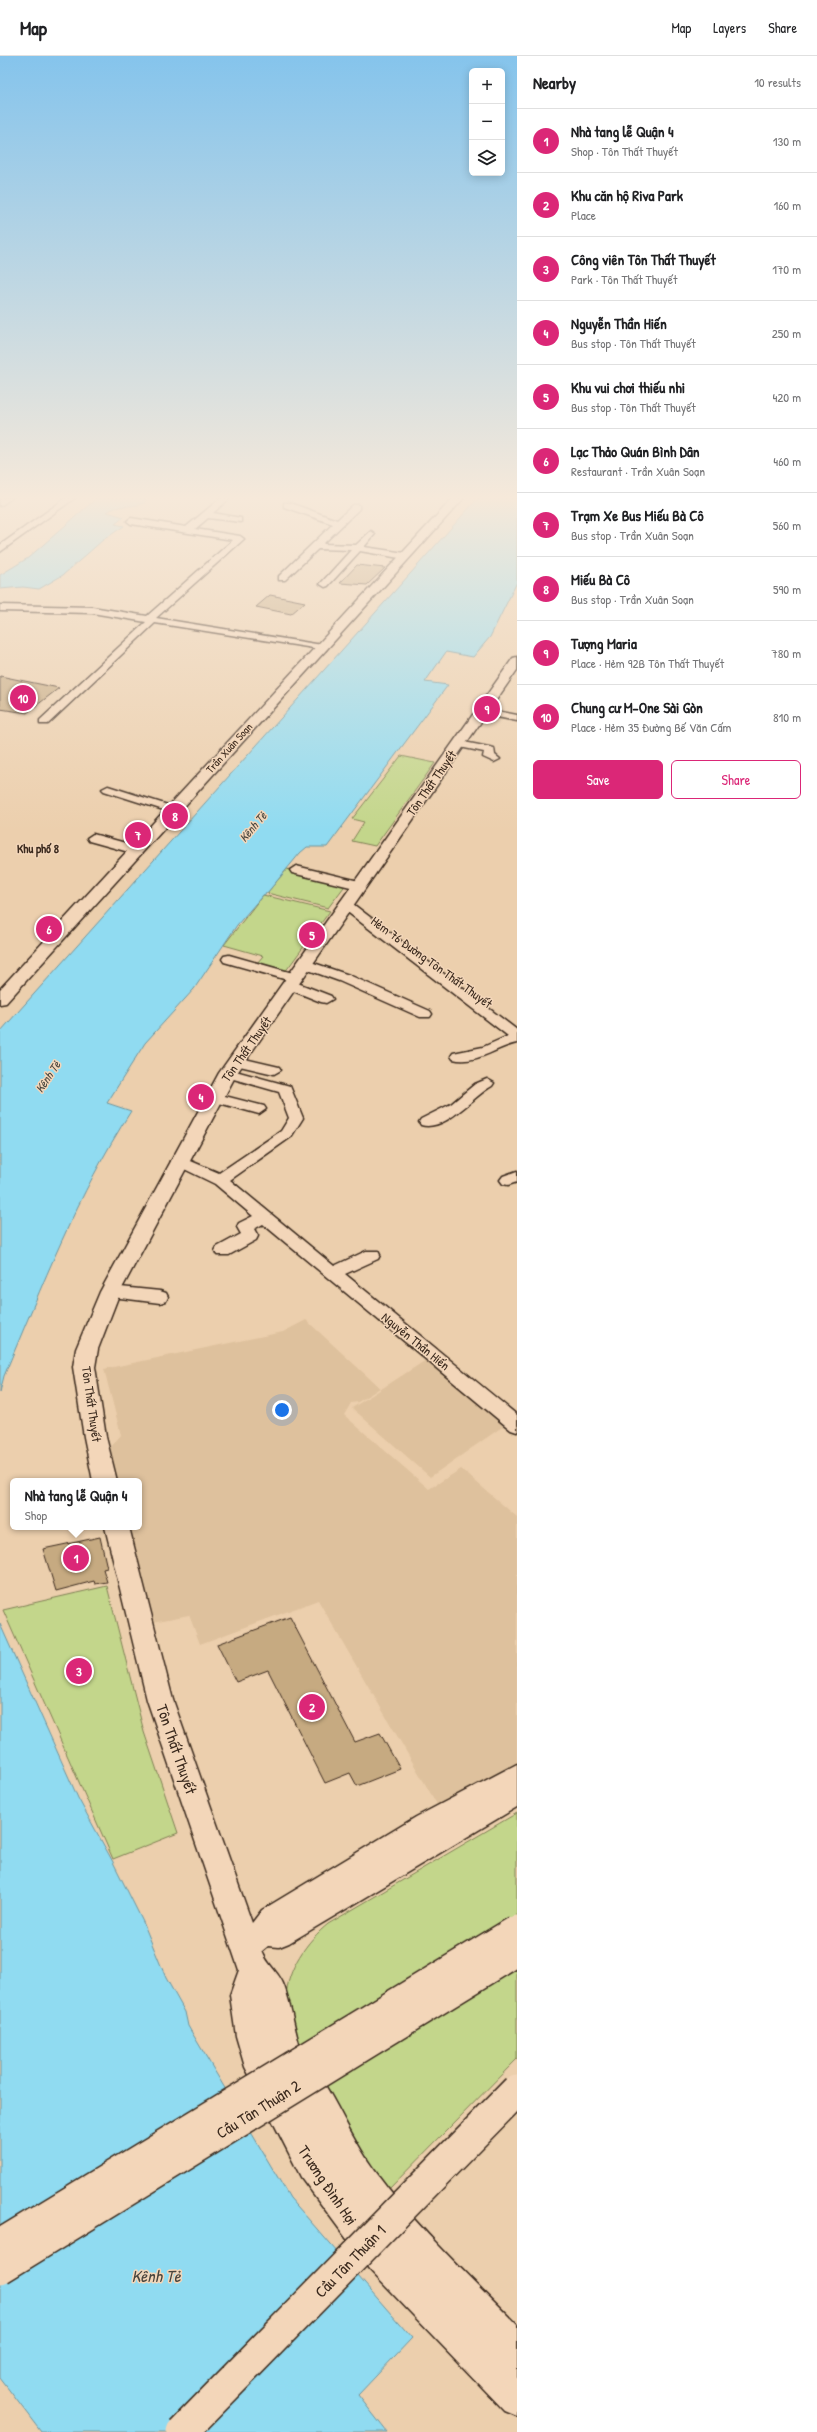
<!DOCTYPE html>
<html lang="en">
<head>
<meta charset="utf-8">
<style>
	:root { --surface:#fff; --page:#f6f6f6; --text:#202124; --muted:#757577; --line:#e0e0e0; --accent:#db2777 }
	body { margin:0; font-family:"Patrick Hand",sans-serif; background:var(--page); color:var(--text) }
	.controls { position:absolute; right:12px; top:12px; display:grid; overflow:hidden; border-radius:6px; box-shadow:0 2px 10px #0003 }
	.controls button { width:36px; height:36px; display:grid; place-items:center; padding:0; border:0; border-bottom:1px solid var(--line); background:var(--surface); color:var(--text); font:20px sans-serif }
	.you { position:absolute; left:282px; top:1354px; width:14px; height:14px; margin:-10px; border:3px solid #fff; border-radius:50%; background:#1a73e8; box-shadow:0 0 0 6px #1a73e833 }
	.badge { display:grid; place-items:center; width:26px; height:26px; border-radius:50%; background:var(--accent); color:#fff; font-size:13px; font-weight:700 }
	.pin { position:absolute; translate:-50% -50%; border:2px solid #fff; box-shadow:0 1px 4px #0006 }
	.popup { position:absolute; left:10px; top:1422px; width:132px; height:52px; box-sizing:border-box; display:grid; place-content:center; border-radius:6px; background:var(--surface); filter:drop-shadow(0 1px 3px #0005); font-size:13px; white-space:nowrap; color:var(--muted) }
	.popup b { font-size:15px; color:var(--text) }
	.popup::after { content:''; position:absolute; left:50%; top:100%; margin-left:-8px; border:8px solid transparent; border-top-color:var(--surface) }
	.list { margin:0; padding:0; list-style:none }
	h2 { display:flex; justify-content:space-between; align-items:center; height:52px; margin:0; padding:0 16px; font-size:17px }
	h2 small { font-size:13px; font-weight:400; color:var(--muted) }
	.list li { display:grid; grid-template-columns:26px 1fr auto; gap:12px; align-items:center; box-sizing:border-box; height:64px; padding:0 16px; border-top:1px solid var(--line) }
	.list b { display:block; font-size:15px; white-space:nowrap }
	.list p { margin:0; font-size:13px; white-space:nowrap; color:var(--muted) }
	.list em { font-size:13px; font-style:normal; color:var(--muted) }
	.actions { display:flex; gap:8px; padding:12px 16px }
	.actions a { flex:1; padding:9px 0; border:1px solid var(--accent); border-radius:6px; text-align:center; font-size:14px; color:var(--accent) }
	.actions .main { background:var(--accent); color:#fff }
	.icon { flex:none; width:22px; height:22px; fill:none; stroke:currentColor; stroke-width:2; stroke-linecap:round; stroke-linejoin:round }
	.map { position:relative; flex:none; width:517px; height:2376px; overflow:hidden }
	header { display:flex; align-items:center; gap:24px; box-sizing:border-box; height:56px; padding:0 20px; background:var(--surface); border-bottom:1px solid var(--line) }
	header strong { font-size:19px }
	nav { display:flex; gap:22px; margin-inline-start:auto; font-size:14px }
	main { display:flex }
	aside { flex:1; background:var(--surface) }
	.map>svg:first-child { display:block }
	.built { fill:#dec19d }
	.green { fill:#c3d68b; stroke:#7f8054 }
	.water { fill:#90dbf1; stroke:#6e949d }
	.building { fill:#c6aa81; stroke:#3b2a1e }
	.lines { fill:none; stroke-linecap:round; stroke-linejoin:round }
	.minor-casing { stroke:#3b2a1e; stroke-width:3 }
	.major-casing { stroke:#3b2a1e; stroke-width:3 }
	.minor { fill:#f3d6b9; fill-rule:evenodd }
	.major { fill:#f3d6b9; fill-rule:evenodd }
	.major-bridge-casing { stroke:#3b2a1e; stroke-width:34; stroke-linecap:butt }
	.major-bridge { stroke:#f3d6b9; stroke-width:31 }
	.labels { text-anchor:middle; stroke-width:3; stroke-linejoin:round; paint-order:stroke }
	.far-street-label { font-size:11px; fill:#3b2a1e; stroke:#f3d6b9 }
	.far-water-label { font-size:12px; font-style:italic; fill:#48453e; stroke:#f3d6b9 }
	.far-neighbourhood-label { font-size:12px; font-weight:bold; fill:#3b2a1e; stroke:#f3d6b9 }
	.street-label { font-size:13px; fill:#3b2a1e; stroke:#f3d6b9 }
	.near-street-label { font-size:16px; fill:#3b2a1e; stroke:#f3d6b9 }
	.near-water-label { font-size:17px; font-style:italic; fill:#48453e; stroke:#f3d6b9 }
</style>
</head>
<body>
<header>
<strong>Map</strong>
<nav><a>Map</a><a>Layers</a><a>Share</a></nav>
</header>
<main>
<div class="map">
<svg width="517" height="2376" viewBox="0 0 517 2376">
	<rect width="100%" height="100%" fill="#eccfad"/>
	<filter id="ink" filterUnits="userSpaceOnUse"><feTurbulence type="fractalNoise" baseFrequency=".025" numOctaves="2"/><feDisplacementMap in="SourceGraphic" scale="8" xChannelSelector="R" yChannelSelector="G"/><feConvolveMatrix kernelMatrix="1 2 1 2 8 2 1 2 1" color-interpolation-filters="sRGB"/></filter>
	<g filter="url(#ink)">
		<g class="built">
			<polygon points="306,1264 380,1332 358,1346 351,1347 344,1359 429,1433 461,1413 517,1461 517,1707 438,1750 318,1544 200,1588 189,1559 148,1567 126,1471 139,1471 139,1425 115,1425 108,1394 121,1379 104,1313 283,1276"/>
			<polygon points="426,1304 505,1369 430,1421 352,1352"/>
		</g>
		<g class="green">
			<polygon points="401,700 435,707 375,790 352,785 364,766 352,763"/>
			<polygon points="287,813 347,827 328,852 267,837"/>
			<polygon points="263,839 330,855 285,916 257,907 263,900 224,889"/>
			<polygon points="107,1530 144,1676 178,1777 113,1803 3,1554"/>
			<path d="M517,1757v246l-136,138 -92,-174c-1,-8 -3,-17 -3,-25 1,-29 21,-57 42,-74z"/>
		</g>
		<g class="water">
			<path d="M97,442h49l-2,5c-15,6 -24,0 -37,9l17,5 -9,7 9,2 -21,14 -40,35 -24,14 -16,-2 -23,2v-14l28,-17z"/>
			<path d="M478,442h39v84l-27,55 -17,20 -27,-5 -21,30 23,3 -121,162h-20l-7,6 -33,40 -4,2 -26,30 -43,64 -49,54 -38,60 24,8c-53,82 -89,175 -127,265l-4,16v-360z"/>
			<polygon points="0,1568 78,1742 113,1806 143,1866 166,1922 185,1956 188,1970 290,2142 412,2282 358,2339 387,2376 41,2376 0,2322"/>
		</g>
		<g class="building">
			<polygon points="357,509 385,512 367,529 340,527"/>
			<polygon points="270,539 305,546 291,558 256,551"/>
			<polygon points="0,620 59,632 27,657 0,653"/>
			<polygon points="100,1481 107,1512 103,1513 107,1526 95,1528 94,1525 56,1535 43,1493"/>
			<polygon points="290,1561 355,1686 380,1677 400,1713 357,1730 350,1717 325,1727 268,1614 236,1626 217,1588"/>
		</g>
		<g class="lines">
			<defs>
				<g id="minor">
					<polygon points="2,442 12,442 0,450 0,443"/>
					<polygon points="66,442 75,442 0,496 0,489"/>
					<polygon points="221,442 230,442 213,457 241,462 241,466 208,462 195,473 240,480 244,483 156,562 322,589 326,590 326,594 155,567 48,668 40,668 40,664 146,566 92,557 0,555 0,549 92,551 147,560 233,484 131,468 127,465 131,462 186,471"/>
					<polygon points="284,447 290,447 337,464 353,449 359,449 359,453 323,488 356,489 371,475 375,478 364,491 405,497 410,500 405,503 360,495 328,530 325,531 320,528 322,526 351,494 318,493 285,524 279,524 279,520 333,468 284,451"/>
					<polygon points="481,652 517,659 517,665 477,657 477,653"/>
					<polygon points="459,685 494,692 495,699 500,703 494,706 483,701 484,696 455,690 454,688"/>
					<polygon points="108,730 177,752 179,754 173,757 104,735 102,733"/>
					<polygon points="93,778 140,791 142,794 136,798 89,785 87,782"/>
					<polygon points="296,810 363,826 365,829 359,833 292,817 290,814"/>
					<path d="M345,844l4,1 168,129v13c-21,4 -41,22 -64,16l-2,-3 2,-3 30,-6 25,-11 -167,-129 -2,-3 2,-3z"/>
					<polygon points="229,899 300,919 302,922 295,926 331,940 333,943 326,947 321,946 286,932 284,929 291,925 224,906 222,903 224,900"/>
					<polygon points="305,904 349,919 430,955 432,958 430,961 420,961 339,925 300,911 298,908"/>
					<polygon points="236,1001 279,1011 281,1014 274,1018 231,1008 229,1005 231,1002"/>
					<polygon points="228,1013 290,1030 303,1062 291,1081 230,1124 334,1210 366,1195 378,1195 380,1199 378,1203 345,1218 517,1359 517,1376 511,1374 263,1168 254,1173 258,1180 256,1184 229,1199 217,1199 215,1195 217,1191 241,1178 237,1171 239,1167 253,1160 215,1128 174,1108 171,1105 174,1102 179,1100 219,1117 281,1075 289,1062 279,1036 223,1020 221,1017 223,1014"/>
					<path d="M487,1023l7,4 -2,3c-19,10 -46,46 -71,39l-2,-3 2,-3 30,-15 24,-20z"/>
					<polygon points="213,1037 264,1050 266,1053 259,1058 208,1044 206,1041 208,1038"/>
					<polygon points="517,1115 517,1126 508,1129 503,1128 500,1124 503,1120"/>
					<polygon points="110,1230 160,1235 166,1237 168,1241 166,1245 160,1247 104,1240 102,1236 104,1232"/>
				</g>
				<g id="major">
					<polygon points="453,442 464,442 6,947 0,948 0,933"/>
					<polygon points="517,601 517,614 237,1017 120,1236 98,1293 95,1311 106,1381 117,1425 93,1425 84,1381 73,1311 76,1293 100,1236 219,1017 513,602"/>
					<path d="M105,1471h24l44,173 79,223 10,-13 154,-93 101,-53v43l-228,136 -10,4 -11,-1 -6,5c5,14 17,21 22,35 10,27 11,56 24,81 4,7 13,11 17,18 17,28 30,59 50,86 41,56 93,104 142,154v91l-12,-5 -136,-142 -68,-92 -56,-110 -9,-31 -6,-41 9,-25 -92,-270z"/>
				</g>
			</defs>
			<use href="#minor" class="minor-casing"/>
			<use href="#major" class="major-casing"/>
			<use href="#minor" class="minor"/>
			<use href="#major" class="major"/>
			<defs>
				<g id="major-bridge">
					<polyline points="0,2189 517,1875"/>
					<polyline points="0,2212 517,1894"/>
					<polyline points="182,2376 517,2034"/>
				</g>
			</defs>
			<use href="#major-bridge" class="major-bridge-casing"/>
			<use href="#major-bridge" class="major-bridge"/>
		</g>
	</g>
	<linearGradient id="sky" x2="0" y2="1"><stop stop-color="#85c4ec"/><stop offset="0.57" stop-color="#f6e9da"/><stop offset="1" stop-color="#f6e9da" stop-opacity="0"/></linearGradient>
	<rect width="517" height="775" fill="url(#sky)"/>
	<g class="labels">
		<g class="far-street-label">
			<text transform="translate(229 692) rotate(-48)" y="4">Trần Xuân Soạn</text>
		</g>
		<g class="far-water-label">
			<text transform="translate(253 771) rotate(-50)" y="4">Kênh Tẻ</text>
			<text transform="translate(48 1021) rotate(-56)" y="4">Kênh Tẻ</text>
		</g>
		<g class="far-neighbourhood-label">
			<text x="38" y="797">Khu phố 8</text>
		</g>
		<g class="street-label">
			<text transform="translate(431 727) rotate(-55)" y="5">Tôn Thất Thuyết</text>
			<text transform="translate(432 906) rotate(36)" y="5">Hẻm 76 Đường Tôn Thất Thuyết</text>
			<text transform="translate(246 993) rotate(-55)" y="5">Tôn Thất Thuyết</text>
			<text transform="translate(416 1285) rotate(39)" y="5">Nguyễn Thần Hiến</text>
			<text transform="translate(92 1348) rotate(82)" y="5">Tôn Thất Thuyết</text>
		</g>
		<g class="near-street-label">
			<text transform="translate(177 1693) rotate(71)" y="6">Tôn Thất Thuyết</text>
			<text transform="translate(258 2053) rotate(-32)" y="6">Cầu Tân Thuận 2</text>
			<text transform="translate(328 2129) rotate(56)" y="6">Trương Đình Hợi</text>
			<text transform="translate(350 2205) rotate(-46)" y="6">Cầu Tân Thuận 1</text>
		</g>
		<g class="near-water-label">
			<text x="156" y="2226">Kênh Tẻ</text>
		</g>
	</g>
</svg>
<div class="controls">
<button>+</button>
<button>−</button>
<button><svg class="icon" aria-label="layers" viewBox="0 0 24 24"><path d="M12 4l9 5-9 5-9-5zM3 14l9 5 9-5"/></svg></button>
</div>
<div class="you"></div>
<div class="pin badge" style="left:76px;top:1502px">1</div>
<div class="popup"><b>Nhà tang lễ Quận 4</b>Shop</div>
<div class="pin badge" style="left:312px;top:1651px">2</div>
<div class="pin badge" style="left:79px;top:1615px">3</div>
<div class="pin badge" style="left:201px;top:1041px">4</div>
<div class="pin badge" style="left:312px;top:879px">5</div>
<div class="pin badge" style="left:49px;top:873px">6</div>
<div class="pin badge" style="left:138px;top:779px">7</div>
<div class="pin badge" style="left:175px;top:760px">8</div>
<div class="pin badge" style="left:487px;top:653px">9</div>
<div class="pin badge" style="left:23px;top:642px">10</div>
</div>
<aside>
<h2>Nearby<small>10 results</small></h2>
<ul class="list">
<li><span class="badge">1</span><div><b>Nhà tang lễ Quận 4</b><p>Shop · Tôn Thất Thuyết</p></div><em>130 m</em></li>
<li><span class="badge">2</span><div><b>Khu căn hộ Riva Park</b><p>Place</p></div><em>160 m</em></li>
<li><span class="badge">3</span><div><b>Công viên Tôn Thất Thuyết</b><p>Park · Tôn Thất Thuyết</p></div><em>170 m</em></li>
<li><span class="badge">4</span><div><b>Nguyễn Thần Hiến</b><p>Bus stop · Tôn Thất Thuyết</p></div><em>250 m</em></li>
<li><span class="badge">5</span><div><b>Khu vui chơi thiếu nhi</b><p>Bus stop · Tôn Thất Thuyết</p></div><em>420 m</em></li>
<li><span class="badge">6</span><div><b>Lạc Thảo Quán Bình Dân</b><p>Restaurant · Trần Xuân Soạn</p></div><em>460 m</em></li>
<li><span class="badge">7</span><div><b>Trạm Xe Bus Miếu Bà Cô</b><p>Bus stop · Trần Xuân Soạn</p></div><em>560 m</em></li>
<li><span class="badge">8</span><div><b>Miếu Bà Cô</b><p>Bus stop · Trần Xuân Soạn</p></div><em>590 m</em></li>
<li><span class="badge">9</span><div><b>Tượng Maria</b><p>Place · Hẻm 92B Tôn Thất Thuyết</p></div><em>780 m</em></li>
<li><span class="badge">10</span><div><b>Chung cư M-One Sài Gòn</b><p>Place · Hẻm 35 Đường Bế Văn Cấm</p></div><em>810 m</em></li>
</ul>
<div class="actions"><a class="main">Save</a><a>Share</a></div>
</aside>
</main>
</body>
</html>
